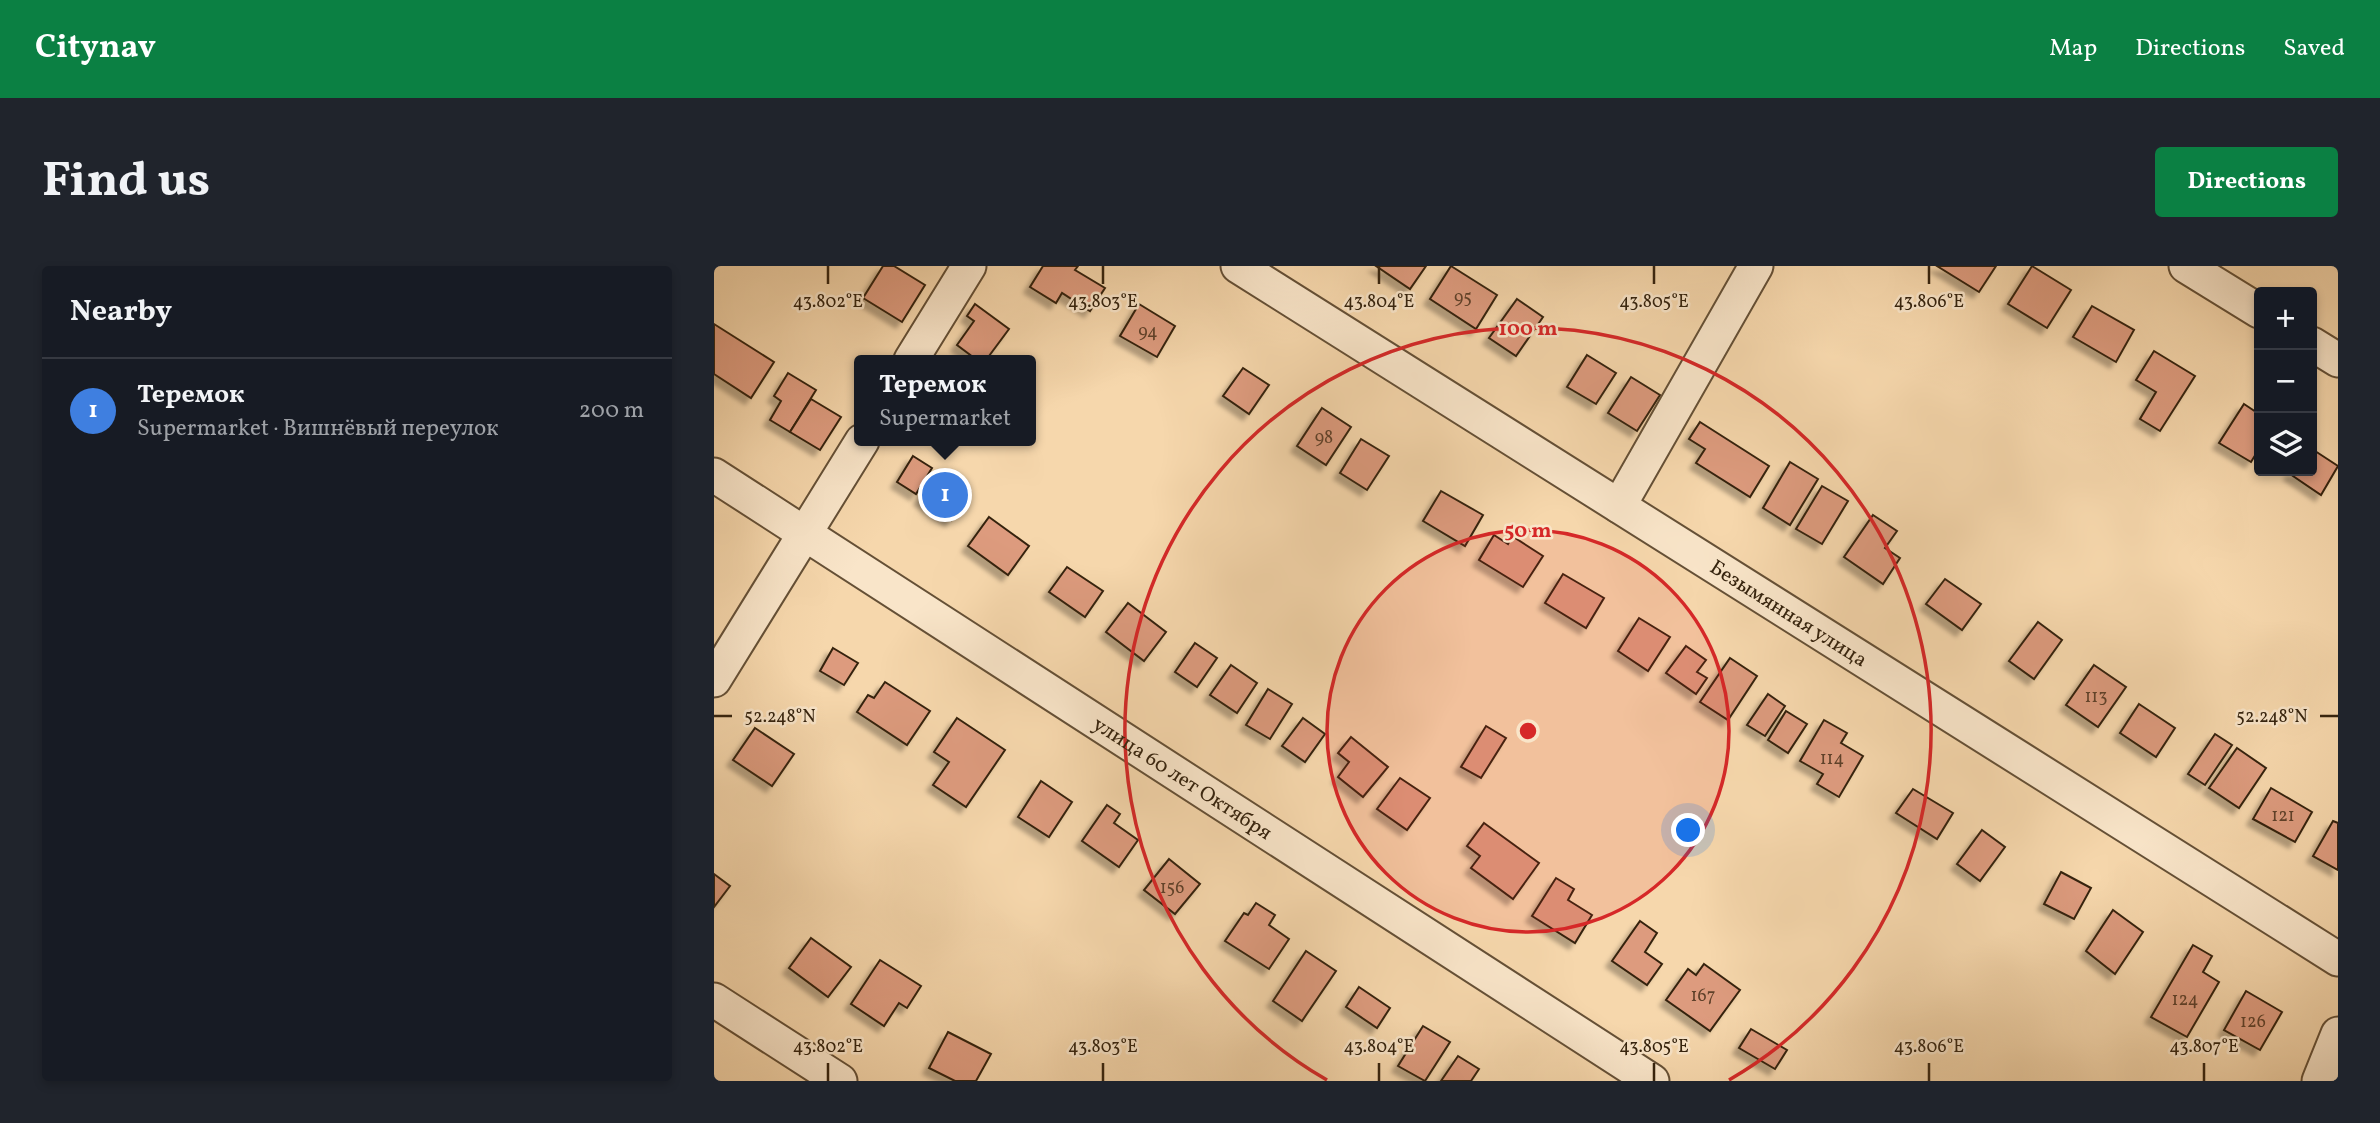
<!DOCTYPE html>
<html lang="en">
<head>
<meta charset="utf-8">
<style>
	:root { --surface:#171b24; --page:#20242c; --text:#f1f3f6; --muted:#9ea1a6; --line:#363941; --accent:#0b8043 }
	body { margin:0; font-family:Vollkorn,serif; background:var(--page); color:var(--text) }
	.controls { position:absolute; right:21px; top:21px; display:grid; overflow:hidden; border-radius:7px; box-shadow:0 4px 10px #0003 }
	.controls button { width:63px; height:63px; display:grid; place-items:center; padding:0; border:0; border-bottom:2px solid var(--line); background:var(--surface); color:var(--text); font:35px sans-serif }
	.you { position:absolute; left:975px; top:565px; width:24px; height:24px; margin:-18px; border:5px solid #fff; border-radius:50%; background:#1a73e8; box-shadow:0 0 0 10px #1a73e833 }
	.badge { display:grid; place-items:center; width:46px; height:46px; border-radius:50%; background:var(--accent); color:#fff; font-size:23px; font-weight:700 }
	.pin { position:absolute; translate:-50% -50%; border:4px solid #fff; box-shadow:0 2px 7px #0006 }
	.popup { position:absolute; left:140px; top:89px; width:182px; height:91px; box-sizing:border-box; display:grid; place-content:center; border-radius:7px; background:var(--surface); filter:drop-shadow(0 2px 5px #0005); font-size:23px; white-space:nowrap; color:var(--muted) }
	.popup b { font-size:26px; color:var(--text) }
	.popup::after { content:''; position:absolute; left:50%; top:100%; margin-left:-14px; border:14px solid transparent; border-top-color:var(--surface) }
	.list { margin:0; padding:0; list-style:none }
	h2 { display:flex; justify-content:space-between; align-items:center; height:91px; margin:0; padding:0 28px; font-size:30px }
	h2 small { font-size:23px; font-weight:400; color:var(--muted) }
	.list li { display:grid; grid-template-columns:46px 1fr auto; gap:21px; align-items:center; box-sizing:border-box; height:105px; padding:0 28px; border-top:2px solid var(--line) }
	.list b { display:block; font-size:26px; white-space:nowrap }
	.list p { margin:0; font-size:23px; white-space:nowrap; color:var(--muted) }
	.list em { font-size:23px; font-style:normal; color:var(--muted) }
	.icon { flex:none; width:38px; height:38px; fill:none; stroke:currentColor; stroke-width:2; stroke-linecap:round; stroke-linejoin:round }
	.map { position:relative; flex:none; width:1624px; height:815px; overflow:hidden; border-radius:7px }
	header { display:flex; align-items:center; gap:42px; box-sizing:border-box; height:98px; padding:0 35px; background:var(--accent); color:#fff }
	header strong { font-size:33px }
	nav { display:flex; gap:38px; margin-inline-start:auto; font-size:24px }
	.intro { display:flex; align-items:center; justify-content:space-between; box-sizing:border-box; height:168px; padding:0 42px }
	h1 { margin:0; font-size:49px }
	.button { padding:18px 32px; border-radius:7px; background:var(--accent); color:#fff; font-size:24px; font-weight:700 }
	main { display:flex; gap:42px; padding:0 42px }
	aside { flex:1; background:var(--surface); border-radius:7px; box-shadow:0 4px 10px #0003 }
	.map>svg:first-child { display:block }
	.building { fill:#dd9b7e; stroke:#35230e; stroke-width:2; filter:url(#shadow) }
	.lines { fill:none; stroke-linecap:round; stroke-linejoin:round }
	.minor-casing { stroke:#655036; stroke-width:37 }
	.minor { stroke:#f9e5c9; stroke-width:33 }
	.ticks { fill:none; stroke:#35230e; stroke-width:2.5 }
	.ring { fill:none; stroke:#d62828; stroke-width:3.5 }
	.labels { text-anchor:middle; stroke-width:5; stroke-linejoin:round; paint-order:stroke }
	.number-label { font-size:18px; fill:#5f412a }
	.street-label { font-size:21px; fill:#35230e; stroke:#f9e5c9 }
	.ticks-label { font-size:18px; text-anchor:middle; fill:#35230e; stroke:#f9e5c9; stroke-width:5; stroke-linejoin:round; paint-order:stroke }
	.centre { fill:#d62828; stroke:#f9e5c9; stroke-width:3.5 }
	.ring-label { font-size:21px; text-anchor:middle; font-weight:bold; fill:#d62828; stroke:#f9e5c9; stroke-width:5; stroke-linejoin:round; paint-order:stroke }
</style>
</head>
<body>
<header>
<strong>Citynav</strong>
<nav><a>Map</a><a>Directions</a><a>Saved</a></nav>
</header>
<div class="intro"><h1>Find us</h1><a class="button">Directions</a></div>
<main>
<aside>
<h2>Nearby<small></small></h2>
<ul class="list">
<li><span class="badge" style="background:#3f7fe0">1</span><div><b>Теремок</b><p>Supermarket · Вишнёвый переулок</p></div><em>200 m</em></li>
</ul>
</aside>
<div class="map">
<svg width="1624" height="815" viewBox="0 0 1624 815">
	<defs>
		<filter id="shadow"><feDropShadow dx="-6" dy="6" stdDeviation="2" flood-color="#0004"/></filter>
	</defs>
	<rect width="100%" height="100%" fill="#f6d7ac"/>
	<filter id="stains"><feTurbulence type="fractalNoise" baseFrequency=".00286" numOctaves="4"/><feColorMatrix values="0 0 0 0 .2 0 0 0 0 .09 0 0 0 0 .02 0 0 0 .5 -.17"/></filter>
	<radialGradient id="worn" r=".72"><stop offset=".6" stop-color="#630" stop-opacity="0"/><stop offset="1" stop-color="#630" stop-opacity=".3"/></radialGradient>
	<g class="building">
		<polygon points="169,0 180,0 211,19 188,56 149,32"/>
		<polygon points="329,0 364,0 361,4 391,22 376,45 348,27 342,37 316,21"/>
		<polygon points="662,0 712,0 696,23"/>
		<polygon points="737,0 783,29 762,63 716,33"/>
		<polygon points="1223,0 1282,0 1265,26"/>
		<polygon points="1318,0 1357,24 1333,62 1294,38"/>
		<polygon points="803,33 829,51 802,90 775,72"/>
		<polygon points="261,38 295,63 272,94 263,94 243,79 260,55 253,50"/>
		<polygon points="425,38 461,60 443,91 406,70"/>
		<polygon points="1378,40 1420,64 1402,96 1359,71"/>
		<polygon points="0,58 60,96 37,132 0,108"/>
		<polygon points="1440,85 1481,110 1446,165 1426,153 1442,126 1422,114"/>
		<polygon points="873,89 902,107 882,138 853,121"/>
		<polygon points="529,102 555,119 535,148 509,130"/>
		<polygon points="74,107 102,124 76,166 56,154 67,135 60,130"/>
		<polygon points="917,111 946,129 923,165 894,147"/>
		<polygon points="97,133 127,151 106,184 76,166"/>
		<polygon points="1530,138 1545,148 1545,183 1537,196 1505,177"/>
		<polygon points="608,142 637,161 612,199 583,180"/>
		<polygon points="986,156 1055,200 1036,231 982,197 991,183 975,173"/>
		<polygon points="647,173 675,190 653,224 626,207"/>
		<polygon points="1598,183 1624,200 1607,229 1576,208 1578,205 1598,205"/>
		<polygon points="199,190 218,202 202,228 183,216"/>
		<polygon points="1076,196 1104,213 1076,259 1049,242"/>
		<polygon points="224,205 256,226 237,254 206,233"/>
		<polygon points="1108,220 1134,235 1108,278 1082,263"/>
		<polygon points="727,225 769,249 751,280 709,255"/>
		<polygon points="1159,249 1183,265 1171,282 1186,292 1169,318 1130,291"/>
		<polygon points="275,251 315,280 294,309 254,280"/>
		<polygon points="780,269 794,278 798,270 829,290 809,321 765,294"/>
		<polygon points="353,301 389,325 371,351 335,326"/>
		<polygon points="849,308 890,332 872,362 831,337"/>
		<polygon points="1231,313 1267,338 1248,364 1212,338"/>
		<polygon points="414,337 452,366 430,395 392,366"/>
		<polygon points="925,352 956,371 934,405 904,385"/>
		<polygon points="1324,356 1348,374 1320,413 1295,395"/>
		<polygon points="481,377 503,392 483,421 461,406"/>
		<polygon points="972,380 992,394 983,406 993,412 982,428 952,407"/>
		<polygon points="119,382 144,397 130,419 106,405"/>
		<polygon points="1016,392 1043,410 1014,454 986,436"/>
		<polygon points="517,399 543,417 523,447 496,429"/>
		<polygon points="1380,399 1412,421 1384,461 1352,439"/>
		<polygon points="171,416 216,445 193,479 143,446 154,429 160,432"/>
		<polygon points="554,423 578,438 556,473 532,459"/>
		<polygon points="1054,428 1071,440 1051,470 1033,459"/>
		<polygon points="1425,438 1461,462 1442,491 1406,467"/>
		<polygon points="1072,445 1093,458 1074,487 1054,474"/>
		<polygon points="243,452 291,484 252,541 219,519 235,496 220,486"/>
		<polygon points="589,452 611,468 591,496 568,480"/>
		<polygon points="1110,454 1133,467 1127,477 1149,490 1125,531 1103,518 1109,508 1086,495"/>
		<polygon points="772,460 792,472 767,512 747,501"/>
		<polygon points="41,462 80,488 58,520 19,494"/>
		<polygon points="1501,468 1518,479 1491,519 1474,508"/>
		<polygon points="637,471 674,501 649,531 624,511 635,496 624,487"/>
		<polygon points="1523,482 1552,502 1525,542 1495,522"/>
		<polygon points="686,512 716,532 693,564 663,543"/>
		<polygon points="327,515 358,536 335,571 304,551"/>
		<polygon points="1557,522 1598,546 1581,576 1539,553"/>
		<polygon points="1199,523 1239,547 1223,573 1182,547"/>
		<polygon points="393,539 406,548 400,557 424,574 405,601 368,575"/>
		<polygon points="1619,555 1624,557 1624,604 1599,590"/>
		<polygon points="770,557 825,597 799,633 757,602 766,590 753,580"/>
		<polygon points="1268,564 1291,581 1266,615 1243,598"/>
		<polygon points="455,593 486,618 461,648 430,624"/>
		<polygon points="1347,606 1377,622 1360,653 1330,638"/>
		<polygon points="0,608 16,620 0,641"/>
		<polygon points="842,612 860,623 854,634 878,649 861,677 818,650"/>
		<polygon points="542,637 561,649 555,659 575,673 555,703 511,675 530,647 534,649"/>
		<polygon points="1399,644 1429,666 1401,708 1372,685"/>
		<polygon points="926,655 943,667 931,686 948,698 933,719 898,695"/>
		<polygon points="97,672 137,701 114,731 75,702"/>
		<polygon points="1479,679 1498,690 1489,706 1505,716 1473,771 1437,751"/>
		<polygon points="592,685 622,705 588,755 559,735"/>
		<polygon points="166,694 207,720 193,742 185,737 170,760 137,738"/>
		<polygon points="990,698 1026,724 996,765 952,734 974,703 982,709"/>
		<polygon points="645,721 676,742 663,762 632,741"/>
		<polygon points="1532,725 1568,746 1546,784 1510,764"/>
		<polygon points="709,760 736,776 711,815 684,800"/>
		<polygon points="1037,763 1073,784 1061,803 1025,782"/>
		<polygon points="234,766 277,788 262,815 241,815 215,802"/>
		<polygon points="744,790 765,803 757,815 727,815"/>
	</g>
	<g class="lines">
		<defs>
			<g id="minor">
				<path id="s1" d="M524,0l1100,693"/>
				<polyline points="1472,0 1545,45"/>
				<polyline points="1598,78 1624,94"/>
				<polyline points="197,94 255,0"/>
				<path id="s2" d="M0,209l938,606"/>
				<polyline points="905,240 1042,0"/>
				<polyline points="0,414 148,175"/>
				<polyline points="0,734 126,815"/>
				<polyline points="1605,815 1624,768"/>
			</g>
		</defs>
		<use href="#minor" class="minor-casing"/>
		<use href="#minor" class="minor"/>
	</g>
	<path class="ticks" d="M114,0v18M389,0v18M665,0v18M940,0v18M1215,0v18M0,450h18M1606,450h18M114,797v18M389,797v18M665,797v18M940,797v18M1215,797v18M1490,797v18"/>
	<circle cx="814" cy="465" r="201" fill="#d62828" fill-opacity=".12"/>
	<g class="ring">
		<circle cx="814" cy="465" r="201"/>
		<path d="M613 814A403 403 0 1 1 1015 814"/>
	</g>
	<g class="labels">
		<g class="number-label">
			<text x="749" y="37">95</text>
			<text x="434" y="71">94</text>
			<text x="610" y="177">98</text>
			<text x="1382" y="436">113</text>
			<text x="1118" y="498">114</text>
			<text x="1569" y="555">121</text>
			<text x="458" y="627">156</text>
			<text x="989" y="735">167</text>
			<text x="1471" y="739">124</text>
			<text x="1539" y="761">126</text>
		</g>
		<g class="street-label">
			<text dy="7" stroke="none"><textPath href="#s1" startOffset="651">Безымянная улица</textPath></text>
			<text dy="7" stroke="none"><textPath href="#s2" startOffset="558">улица 60 лет Октября</textPath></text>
		</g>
	</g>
	<g class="ticks-label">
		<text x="114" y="41">43.802°E</text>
		<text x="389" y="41">43.803°E</text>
		<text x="665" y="41">43.804°E</text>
		<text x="940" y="41">43.805°E</text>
		<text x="1215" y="41">43.806°E</text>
		<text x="66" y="456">52.248°N</text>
		<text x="1558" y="456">52.248°N</text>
		<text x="114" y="786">43.802°E</text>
		<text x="389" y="786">43.803°E</text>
		<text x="665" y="786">43.804°E</text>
		<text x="940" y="786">43.805°E</text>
		<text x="1215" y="786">43.806°E</text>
		<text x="1490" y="786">43.807°E</text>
	</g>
	<circle cx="814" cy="465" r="10" class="centre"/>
	<g class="ring-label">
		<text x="814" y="69">100 m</text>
		<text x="814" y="271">50 m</text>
	</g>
	<rect width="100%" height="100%" filter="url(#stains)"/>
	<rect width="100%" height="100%" fill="url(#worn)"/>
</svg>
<div class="controls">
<button>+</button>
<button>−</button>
<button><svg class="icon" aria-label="layers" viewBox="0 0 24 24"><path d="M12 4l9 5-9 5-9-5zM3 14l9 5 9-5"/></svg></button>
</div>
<div class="you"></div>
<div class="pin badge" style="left:231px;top:229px;background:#3f7fe0">1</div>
<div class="popup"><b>Теремок</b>Supermarket</div>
</div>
</main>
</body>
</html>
